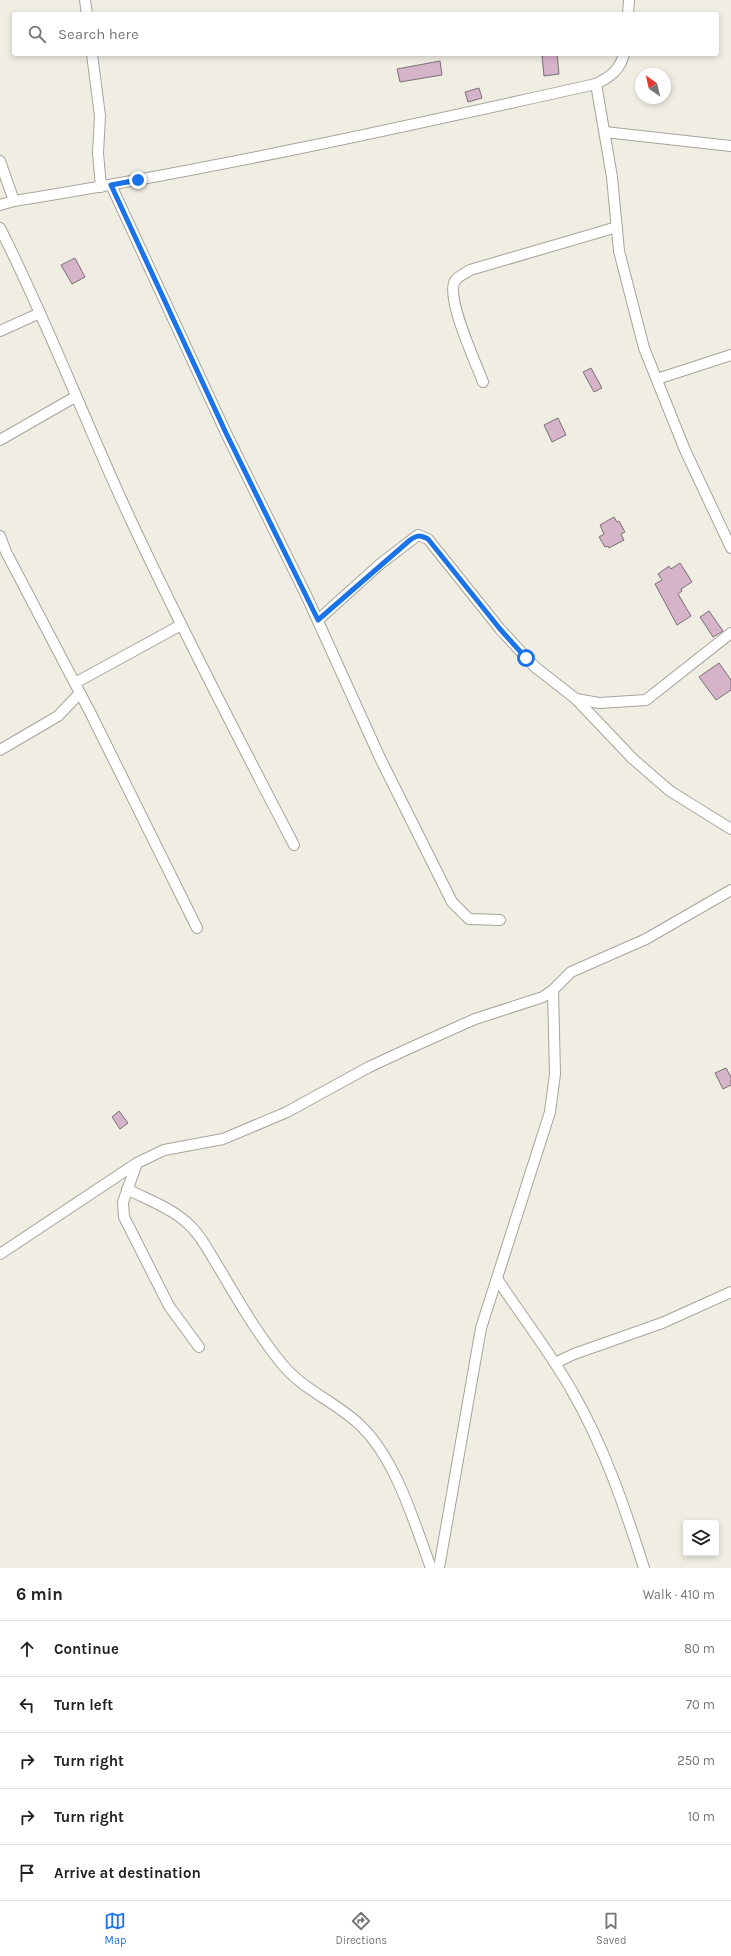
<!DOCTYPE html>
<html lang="en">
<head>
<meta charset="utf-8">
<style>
	:root { --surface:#fff; --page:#f2f2f2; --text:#202124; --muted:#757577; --line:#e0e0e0; --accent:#1a73e8 }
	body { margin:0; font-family:Karla,sans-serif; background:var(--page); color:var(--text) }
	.controls { position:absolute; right:12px; bottom:12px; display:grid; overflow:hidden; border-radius:4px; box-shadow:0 2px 6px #0003 }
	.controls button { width:36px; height:36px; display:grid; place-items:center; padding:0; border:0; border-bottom:1px solid var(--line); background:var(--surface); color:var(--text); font:20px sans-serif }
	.compass { position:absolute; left:635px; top:68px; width:36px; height:36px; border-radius:50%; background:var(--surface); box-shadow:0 2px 6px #0003; rotate:326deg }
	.stop { position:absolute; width:12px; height:12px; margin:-9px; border:3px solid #1a73e8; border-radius:50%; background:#fff }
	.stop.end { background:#1a73e8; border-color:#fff; box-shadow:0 1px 4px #0008 }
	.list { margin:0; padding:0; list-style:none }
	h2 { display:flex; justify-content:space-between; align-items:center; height:52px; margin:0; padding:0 16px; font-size:17px }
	h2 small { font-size:13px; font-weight:400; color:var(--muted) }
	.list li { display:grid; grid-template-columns:26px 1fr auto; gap:12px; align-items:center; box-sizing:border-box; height:56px; padding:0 16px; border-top:1px solid var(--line) }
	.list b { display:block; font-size:15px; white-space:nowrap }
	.list em { font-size:13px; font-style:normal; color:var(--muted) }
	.icon { flex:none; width:22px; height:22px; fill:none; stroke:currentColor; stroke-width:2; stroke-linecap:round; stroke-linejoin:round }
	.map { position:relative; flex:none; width:731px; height:1568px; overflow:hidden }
	.search { position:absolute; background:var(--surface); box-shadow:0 2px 6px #0003; left:12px; right:12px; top:12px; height:44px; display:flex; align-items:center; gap:10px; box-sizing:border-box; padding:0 14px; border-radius:4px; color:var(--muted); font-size:15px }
	.sheet { height:332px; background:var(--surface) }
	nav { display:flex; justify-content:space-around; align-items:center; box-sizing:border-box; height:56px; border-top:1px solid var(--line); background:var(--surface); font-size:11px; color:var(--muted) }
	nav a { display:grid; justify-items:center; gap:2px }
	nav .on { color:var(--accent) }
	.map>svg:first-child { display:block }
	.building { fill:#d5b3c9; stroke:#7a7076 }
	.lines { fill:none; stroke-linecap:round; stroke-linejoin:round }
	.minor-casing { stroke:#a6a59a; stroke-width:12 }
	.minor { stroke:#fff; stroke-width:10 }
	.route { stroke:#1a73e8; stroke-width:5 }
</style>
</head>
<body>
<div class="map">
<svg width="731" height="1568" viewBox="0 0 731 1568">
	<rect width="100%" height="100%" fill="#f0eee3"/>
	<g class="building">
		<polygon points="557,54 559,74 544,76 542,56"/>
		<polygon points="440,61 442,75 400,82 397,69"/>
		<polygon points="479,88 482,98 468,102 465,92"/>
		<polygon points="75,258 85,277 72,284 61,265"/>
		<polygon points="591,368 602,388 594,392 583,372"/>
		<polygon points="558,418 566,435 552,442 544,425"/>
		<polygon points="614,517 617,522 619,521 625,532 621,534 624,540 609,548 608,546 605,547 599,537 604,534 600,525"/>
		<polygon points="680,563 692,582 681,589 682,591 678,594 691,616 677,625 655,584 662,580 658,574 669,566 671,569"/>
		<polygon points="709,611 723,631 713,637 700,617"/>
		<polygon points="719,663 731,680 731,690 716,700 699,677"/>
		<polygon points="726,1068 731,1077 731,1085 723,1089 715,1073"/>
		<polygon points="119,1111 128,1123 120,1129 112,1117"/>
	</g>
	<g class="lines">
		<defs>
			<g id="minor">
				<polyline points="85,0 87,14"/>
				<polyline points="628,14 629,0"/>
				<polyline points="92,54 100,116 98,153 101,187"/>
				<polyline points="596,84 612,177 619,251 644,348 685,450 731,548"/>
				<polyline points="605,132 731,146"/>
				<polyline points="0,161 14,201"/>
				<polyline points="111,185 226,433 307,597 380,758 452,902 469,919 500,920"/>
				<path d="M0,205l14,-4c195,-31 389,-74 582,-117 14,-7 24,-14 28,-30"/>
				<path d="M0,228c47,93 84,191 128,286 52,112 109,222 166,331"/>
				<polyline points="0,331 40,313"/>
				<polyline points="657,379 731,355"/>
				<path d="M483,382c-7,-19 -38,-85 -28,-101 3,-5 11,-8 15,-11l147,-43"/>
				<polyline points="0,440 75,397"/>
				<polyline points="0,536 6,552 91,714 197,928"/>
				<polyline points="318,620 379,565 418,535 428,539 500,629 535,667 576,699 599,703 646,700 731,633"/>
				<polyline points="75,683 181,625"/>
				<polyline points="576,699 633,759 670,791 731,829"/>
				<polyline points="0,750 58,716 80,693"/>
				<polyline points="137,1163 123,1202 124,1217 169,1306 199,1347"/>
				<path d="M127,1189c19,10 42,18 58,32 16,13 26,35 37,52 18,31 37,63 60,91 21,26 54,38 78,61 36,34 54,97 71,143"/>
				<polyline points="0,1254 137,1163 164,1150 223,1139 287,1112 369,1067 410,1048 475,1019 543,997 553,990 571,972 646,939 731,890"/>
				<path d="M498,1280c24,37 52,72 74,111 32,55 53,117 72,177"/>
				<polyline points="555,1363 574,1354 662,1323 731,1292"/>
				<polyline points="439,1568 481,1328 550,1112 555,1074 553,990"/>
			</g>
		</defs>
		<use href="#minor" class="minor-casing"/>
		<use href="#minor" class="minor"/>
	</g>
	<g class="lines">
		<path class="route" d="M138,180l-27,5 115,248 92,187 92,-80c7,-5 10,-5 18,-1l72,90 26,29"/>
	</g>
</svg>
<div class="controls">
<button><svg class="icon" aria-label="layers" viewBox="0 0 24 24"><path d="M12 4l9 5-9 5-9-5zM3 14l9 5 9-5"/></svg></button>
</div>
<svg class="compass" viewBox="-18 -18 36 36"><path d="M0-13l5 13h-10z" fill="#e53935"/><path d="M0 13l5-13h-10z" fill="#757577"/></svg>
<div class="stop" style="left:526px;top:658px"></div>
<div class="stop end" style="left:138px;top:180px"></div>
<div class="search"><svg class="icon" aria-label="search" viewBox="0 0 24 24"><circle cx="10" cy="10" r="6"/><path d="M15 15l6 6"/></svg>Search here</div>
</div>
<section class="sheet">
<h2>6 min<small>Walk · 410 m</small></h2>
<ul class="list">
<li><svg class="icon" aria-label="ahead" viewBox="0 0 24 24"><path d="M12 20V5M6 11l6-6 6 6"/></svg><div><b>Continue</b></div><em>80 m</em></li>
<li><svg class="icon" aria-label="left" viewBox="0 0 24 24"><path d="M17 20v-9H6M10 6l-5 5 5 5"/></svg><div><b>Turn left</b></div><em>70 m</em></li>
<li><svg class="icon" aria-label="right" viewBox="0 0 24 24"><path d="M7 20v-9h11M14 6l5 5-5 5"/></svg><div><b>Turn right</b></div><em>250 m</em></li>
<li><svg class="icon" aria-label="right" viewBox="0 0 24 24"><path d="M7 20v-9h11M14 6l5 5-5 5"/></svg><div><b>Turn right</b></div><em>10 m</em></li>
<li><svg class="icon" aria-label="arrive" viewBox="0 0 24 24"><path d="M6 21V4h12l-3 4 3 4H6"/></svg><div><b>Arrive at destination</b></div></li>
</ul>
</section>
<nav>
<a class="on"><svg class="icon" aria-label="map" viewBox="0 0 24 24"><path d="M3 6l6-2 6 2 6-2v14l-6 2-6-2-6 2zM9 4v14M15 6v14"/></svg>Map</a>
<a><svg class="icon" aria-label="directions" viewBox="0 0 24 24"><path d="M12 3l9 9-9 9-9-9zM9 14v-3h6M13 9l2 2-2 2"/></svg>Directions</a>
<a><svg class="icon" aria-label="saved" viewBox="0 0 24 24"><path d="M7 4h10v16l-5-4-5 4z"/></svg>Saved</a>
</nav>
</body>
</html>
